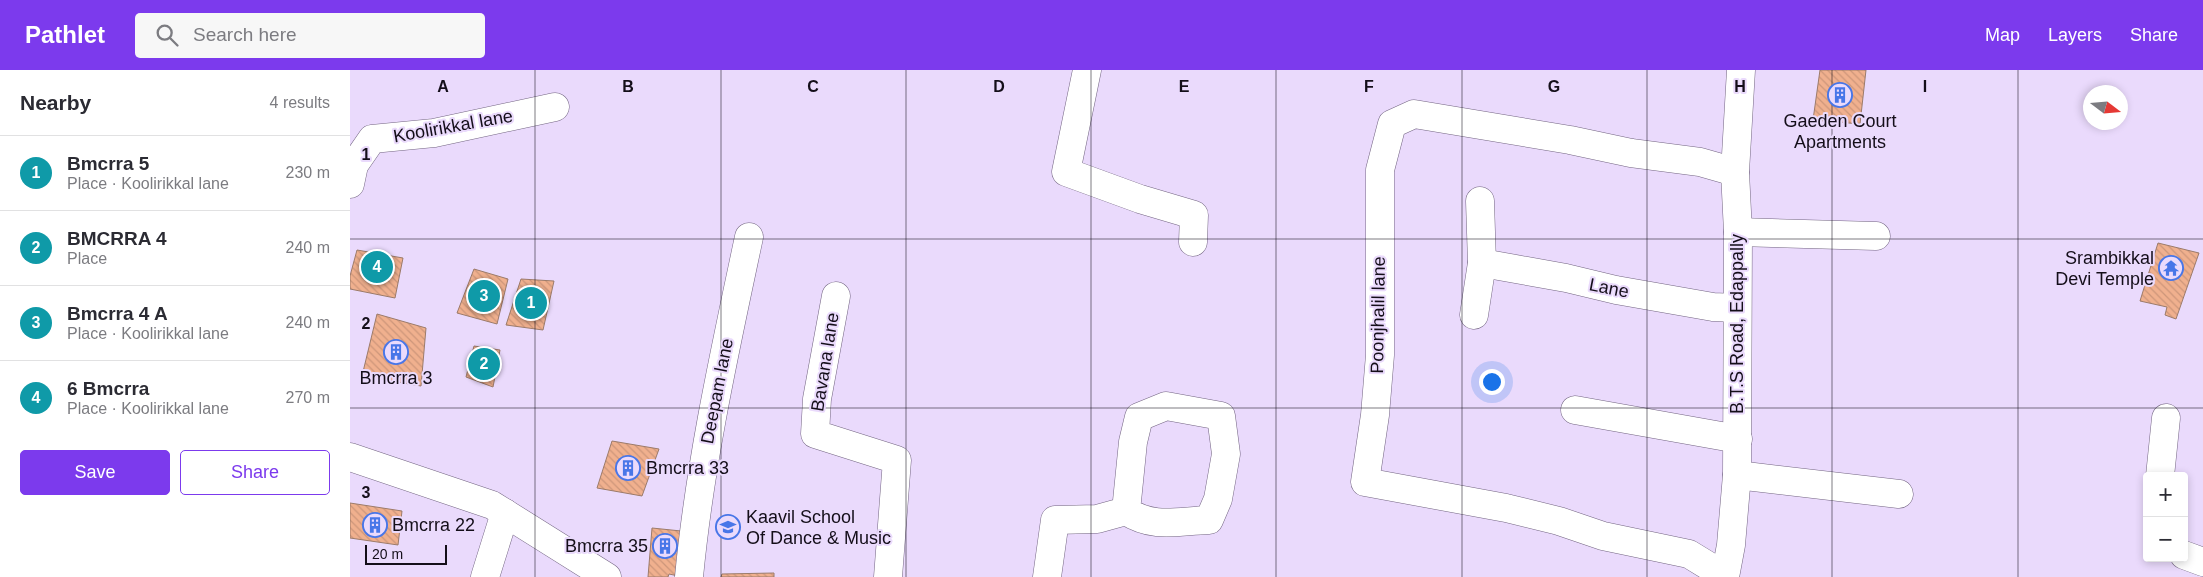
<!DOCTYPE html>
<html lang="en">
<head>
<meta charset="utf-8">
<style>
	:root { --surface:#fff; --page:#f7f7f7; --text:#2b2b33; --muted:#7c7c81; --line:#e1e1e2; --accent:#7c3aed }
	body { margin:0; font-family:Arial,sans-serif; background:var(--page); color:var(--text) }
	.controls { position:absolute; right:15px; bottom:15px; display:grid; overflow:hidden; border-radius:5px; box-shadow:0 2px 8px #0003 }
	.controls button { width:45px; height:45px; display:grid; place-items:center; padding:0; border:0; border-bottom:1px solid var(--line); background:var(--surface); color:var(--text); font:25px sans-serif }
	.compass { position:absolute; left:1733px; top:15px; width:45px; height:45px; border-radius:50%; background:var(--surface); box-shadow:0 2px 8px #0003; rotate:106deg }
	.scale { position:absolute; left:15px; bottom:12px; width:82px; box-sizing:border-box; padding-left:5px; border:2px solid #140e19; border-top:0; font-size:14px; line-height:18px; white-space:nowrap; color:#140e19; -webkit-text-stroke:4px #eadafc; paint-order:stroke }
	.you { position:absolute; left:1141px; top:311px; width:18px; height:18px; margin:-12px; border:4px solid #fff; border-radius:50%; background:#1a73e8; box-shadow:0 0 0 8px #1a73e833 }
	.badge { display:grid; place-items:center; width:32px; height:32px; border-radius:50%; background:var(--accent); color:#fff; font-size:16px; font-weight:700 }
	.pin { position:absolute; translate:-50% -50%; border:2px solid #fff; box-shadow:0 1px 5px #0006 }
	.list { margin:0; padding:0; list-style:none }
	h2 { display:flex; justify-content:space-between; align-items:center; height:65px; margin:0; padding:0 20px; font-size:21px }
	h2 small { font-size:16px; font-weight:400; color:var(--muted) }
	.list li { display:grid; grid-template-columns:32px 1fr auto; gap:15px; align-items:center; box-sizing:border-box; height:75px; padding:0 20px; border-top:1px solid var(--line) }
	.list b { display:block; font-size:19px; white-space:nowrap }
	.list p { margin:0; font-size:16px; white-space:nowrap; color:var(--muted) }
	.list em { font-size:16px; font-style:normal; color:var(--muted) }
	.actions { display:flex; gap:10px; padding:15px 20px }
	.actions a { flex:1; padding:11px 0; border:1px solid var(--accent); border-radius:5px; text-align:center; font-size:18px; color:var(--accent) }
	.actions .main { background:var(--accent); color:#fff }
	.icon { flex:none; width:28px; height:28px; fill:none; stroke:currentColor; stroke-width:2; stroke-linecap:round; stroke-linejoin:round }
	.map { position:relative; flex:none; width:1853px; height:507px; overflow:hidden }
	header { display:flex; align-items:center; gap:30px; box-sizing:border-box; height:70px; padding:0 25px; background:var(--accent); color:#fff }
	header strong { font-size:24px }
	nav { display:flex; gap:28px; margin-inline-start:auto; font-size:18px }
	.search { width:350px; height:45px; background:var(--page); display:flex; align-items:center; gap:12px; box-sizing:border-box; padding:0 18px; border-radius:5px; color:var(--muted); font-size:19px }
	main { display:flex }
	aside { flex:1; background:var(--surface) }
	.map>svg:first-child { display:block }
	.building { fill:url(#building-back-hatch); stroke:#9c7b6a }
	.lines { fill:none; stroke-linecap:round; stroke-linejoin:round }
	.minor-casing { stroke:#736582; stroke-width:29 }
	.minor { stroke:#fff; stroke-width:28 }
	.grid { fill:none; stroke:#140e19; stroke-width:1; stroke-opacity:0.55 }
	.labels { text-anchor:middle; stroke-width:4; stroke-linejoin:round; paint-order:stroke }
	.poi-label { font-size:18px; fill:#140e19; stroke:#eadafc; text-anchor:start }
	.street-label { font-size:18px; fill:#140e19; stroke:#eadafc }
	.grid-label { font-size:16px; text-anchor:middle; font-weight:bold; fill:#140e19; stroke:#eadafc; stroke-width:4; stroke-linejoin:round; paint-order:stroke }
</style>
</head>
<body>
<header>
<strong>Pathlet</strong>
<div class="search"><svg class="icon" aria-label="search" viewBox="0 0 24 24"><circle cx="10" cy="10" r="6"/><path d="M15 15l6 6"/></svg>Search here</div>
<nav><a>Map</a><a>Layers</a><a>Share</a></nav>
</header>
<main>
<aside>
<h2>Nearby<small>4 results</small></h2>
<ul class="list">
<li><span class="badge" style="background:#0f9aa8">1</span><div><b>Bmcrra 5</b><p>Place · Koolirikkal lane</p></div><em>230 m</em></li>
<li><span class="badge" style="background:#0f9aa8">2</span><div><b>BMCRRA 4</b><p>Place</p></div><em>240 m</em></li>
<li><span class="badge" style="background:#0f9aa8">3</span><div><b>Bmcrra 4 A</b><p>Place · Koolirikkal lane</p></div><em>240 m</em></li>
<li><span class="badge" style="background:#0f9aa8">4</span><div><b>6 Bmcrra</b><p>Place · Koolirikkal lane</p></div><em>270 m</em></li>
</ul>
<div class="actions"><a class="main">Save</a><a>Share</a></div>
</aside>
<div class="map">
<svg width="1853" height="507" viewBox="0 0 1853 507">
	<defs>
		<pattern id="building-back-hatch" width="6" height="6" patternUnits="userSpaceOnUse" patternTransform="scale(1.25)"><rect width="6" height="6" fill="#f0b08e"/><path d="M-1 5l2 2M0 0l6 6M5-1l2 2" fill="none" stroke="#cd967a"/></pattern>
	</defs>
	<rect width="100%" height="100%" fill="#eadafc"/>
	<g class="building">
		<polygon points="1470,0 1516,0 1510,54 1463,50"/>
		<polygon points="1808,173 1849,183 1826,249 1815,245 1817,237 1790,231"/>
		<polygon points="7,180 53,188 45,228 0,219 0,206"/>
		<polygon points="124,199 158,209 147,254 107,243"/>
		<polygon points="171,209 204,211 193,260 156,255"/>
		<polygon points="27,244 76,258 71,316 12,306"/>
		<polygon points="124,276 150,280 143,317 116,307"/>
		<polygon points="262,371 309,379 292,426 247,418"/>
		<polygon points="0,433 52,441 48,475 0,468"/>
		<polygon points="302,458 331,461 327,491 335,494 333,507 319,504 318,507 298,507"/>
		<polygon points="424,503 424,507 371,507 372,504"/>
	</g>
	<g class="lines">
		<defs>
			<g id="minor">
				<polyline points="737,0 716,102 790,129 844,145 843,172"/>
				<polyline points="0,114 4,95 22,69 84,63 205,37"/>
				<polyline points="1388,162 1526,166"/>
				<polyline points="1132,193 1216,208 1266,220 1363,237 1387,238"/>
				<polyline points="486,226 467,329 465,364 547,390 538,507"/>
				<polyline points="1124,245 1132,193 1130,131"/>
				<polyline points="1225,340 1388,369"/>
				<polyline points="0,387 142,435 257,507"/>
				<polyline points="1387,405 1549,424"/>
				<polyline points="1810,406 1816,348"/>
				<polyline points="1834,485 1853,492"/>
				<polyline points="1375,506 1339,484 1253,466 1209,451 1156,438 1015,412 1025,345 1030,285 1030,100 1042,54 1064,44 1220,70 1281,83 1350,92 1385,102"/>
				<polyline points="135,507 155,443"/>
				<path d="M339,507c11,-115 36,-227 60,-340"/>
				<path d="M697,507l8,-57 42,-1 29,-8 7,-69 6,-25 27,-11 55,10 5,38 -8,45 -9,21c-32,1 -55,9 -83,-9"/>
				<polyline points="1375,507 1381,475 1387,405 1388,162 1385,102 1391,0"/>
			</g>
		</defs>
		<use href="#minor" class="minor-casing"/>
		<use href="#minor" class="minor"/>
	</g>
	<path class="grid" d="M185,0v507M371,0v507M556,0v507M741,0v507M926,0v507M1112,0v507M1297,0v507M1482,0v507M1668,0v507M0,169h1853M0,338h1853"/>
	<defs>
		<symbol id="building-ring" viewBox="-11 -11 22 22"><circle r="9.5" fill="#eadafc" stroke="#4876e8" stroke-width="1.5"/><path d="M-4-6H4V6H1V3H-1V6H-4ZM-2.5-4.3h1.7v1.8h-1.7ZM.8-4.3h1.7v1.8H.8ZM-2.5-1h1.7V.8h-1.7ZM.8-1h1.7V.8H.8Z" fill="#4876e8"/></symbol>
		<symbol id="temple-ring" viewBox="-11 -11 22 22"><circle r="9.5" fill="#eadafc" stroke="#4876e8" stroke-width="1.5"/><path d="M0-6L5-2H3V0L6.5 2.5H4V6H1.5V3h-3V6H-4V2.5H-6.5L-3 0V-2H-5Z" fill="#4876e8"/></symbol>
		<symbol id="school-ring" viewBox="-11 -11 22 22"><circle r="9.5" fill="#eadafc" stroke="#4876e8" stroke-width="1.5"/><path d="M0-5L7-2L0 1L-7-2ZM-4 1L0 2.5L4 1V4Q0 6-4 4Z" fill="#4876e8"/></symbol>
	</defs>
	<g fill-rule="evenodd">
		<use href="#building-ring" x="1476" y="11" width="28" height="28"/>
		<use href="#temple-ring" x="1807" y="184" width="28" height="28"/>
		<use href="#building-ring" x="32" y="268" width="28" height="28"/>
		<use href="#building-ring" x="264" y="384" width="28" height="28"/>
		<use href="#building-ring" x="11" y="441" width="28" height="28"/>
		<use href="#school-ring" x="364" y="443" width="28" height="28"/>
		<use href="#building-ring" x="301" y="462" width="28" height="28"/>
	</g>
	<g class="labels">
		<g class="poi-label">
			<text x="1490" y="57" text-anchor="middle">Gaeden Court<tspan x="1490" dy="21">Apartments</tspan></text>
			<text x="1804" y="194" text-anchor="end">Srambikkal<tspan x="1804" dy="21">Devi Temple</tspan></text>
			<text x="46" y="314" text-anchor="middle">Bmcrra 3</text>
			<text x="296" y="404">Bmcrra 33</text>
			<text x="396" y="453">Kaavil School<tspan x="396" dy="21">Of Dance &amp; Music</tspan></text>
			<text x="42" y="461">Bmcrra 22</text>
			<text x="298" y="482" text-anchor="end">Bmcrra 35</text>
		</g>
		<g class="street-label">
			<text transform="translate(103 56) rotate(-10)" y="6">Koolirikkal lane</text>
			<text transform="translate(1259 218) rotate(11)" y="6">Lane</text>
			<text transform="translate(1028 245) rotate(-89)" y="6">Poonjhalil lane</text>
			<text transform="translate(1387 254) rotate(-90)" y="6">B.T.S Road, Edappally</text>
			<text transform="translate(475 292) rotate(-81)" y="6">Bavana lane</text>
			<text transform="translate(367 321) rotate(-79)" y="6">Deepam lane</text>
		</g>
	</g>
	<g class="grid-label">
		<text x="93" y="22">A</text>
		<text x="278" y="22">B</text>
		<text x="463" y="22">C</text>
		<text x="649" y="22">D</text>
		<text x="834" y="22">E</text>
		<text x="1019" y="22">F</text>
		<text x="1204" y="22">G</text>
		<text x="1390" y="22">H</text>
		<text x="1575" y="22">I</text>
		<text x="16" y="90">1</text>
		<text x="16" y="259">2</text>
		<text x="16" y="428">3</text>
	</g>
</svg>
<div class="controls">
<button>+</button>
<button>−</button>
</div>
<svg class="compass" viewBox="-18 -18 36 36"><path d="M0-13l5 13h-10z" fill="#e53935"/><path d="M0 13l5-13h-10z" fill="#7c7c81"/></svg>
<div class="scale">20 m</div>
<div class="you"></div>
<div class="pin badge" style="left:181px;top:233px;background:#0f9aa8">1</div>
<div class="pin badge" style="left:134px;top:294px;background:#0f9aa8">2</div>
<div class="pin badge" style="left:134px;top:226px;background:#0f9aa8">3</div>
<div class="pin badge" style="left:27px;top:197px;background:#0f9aa8">4</div>
</div>
</main>
</body>
</html>
